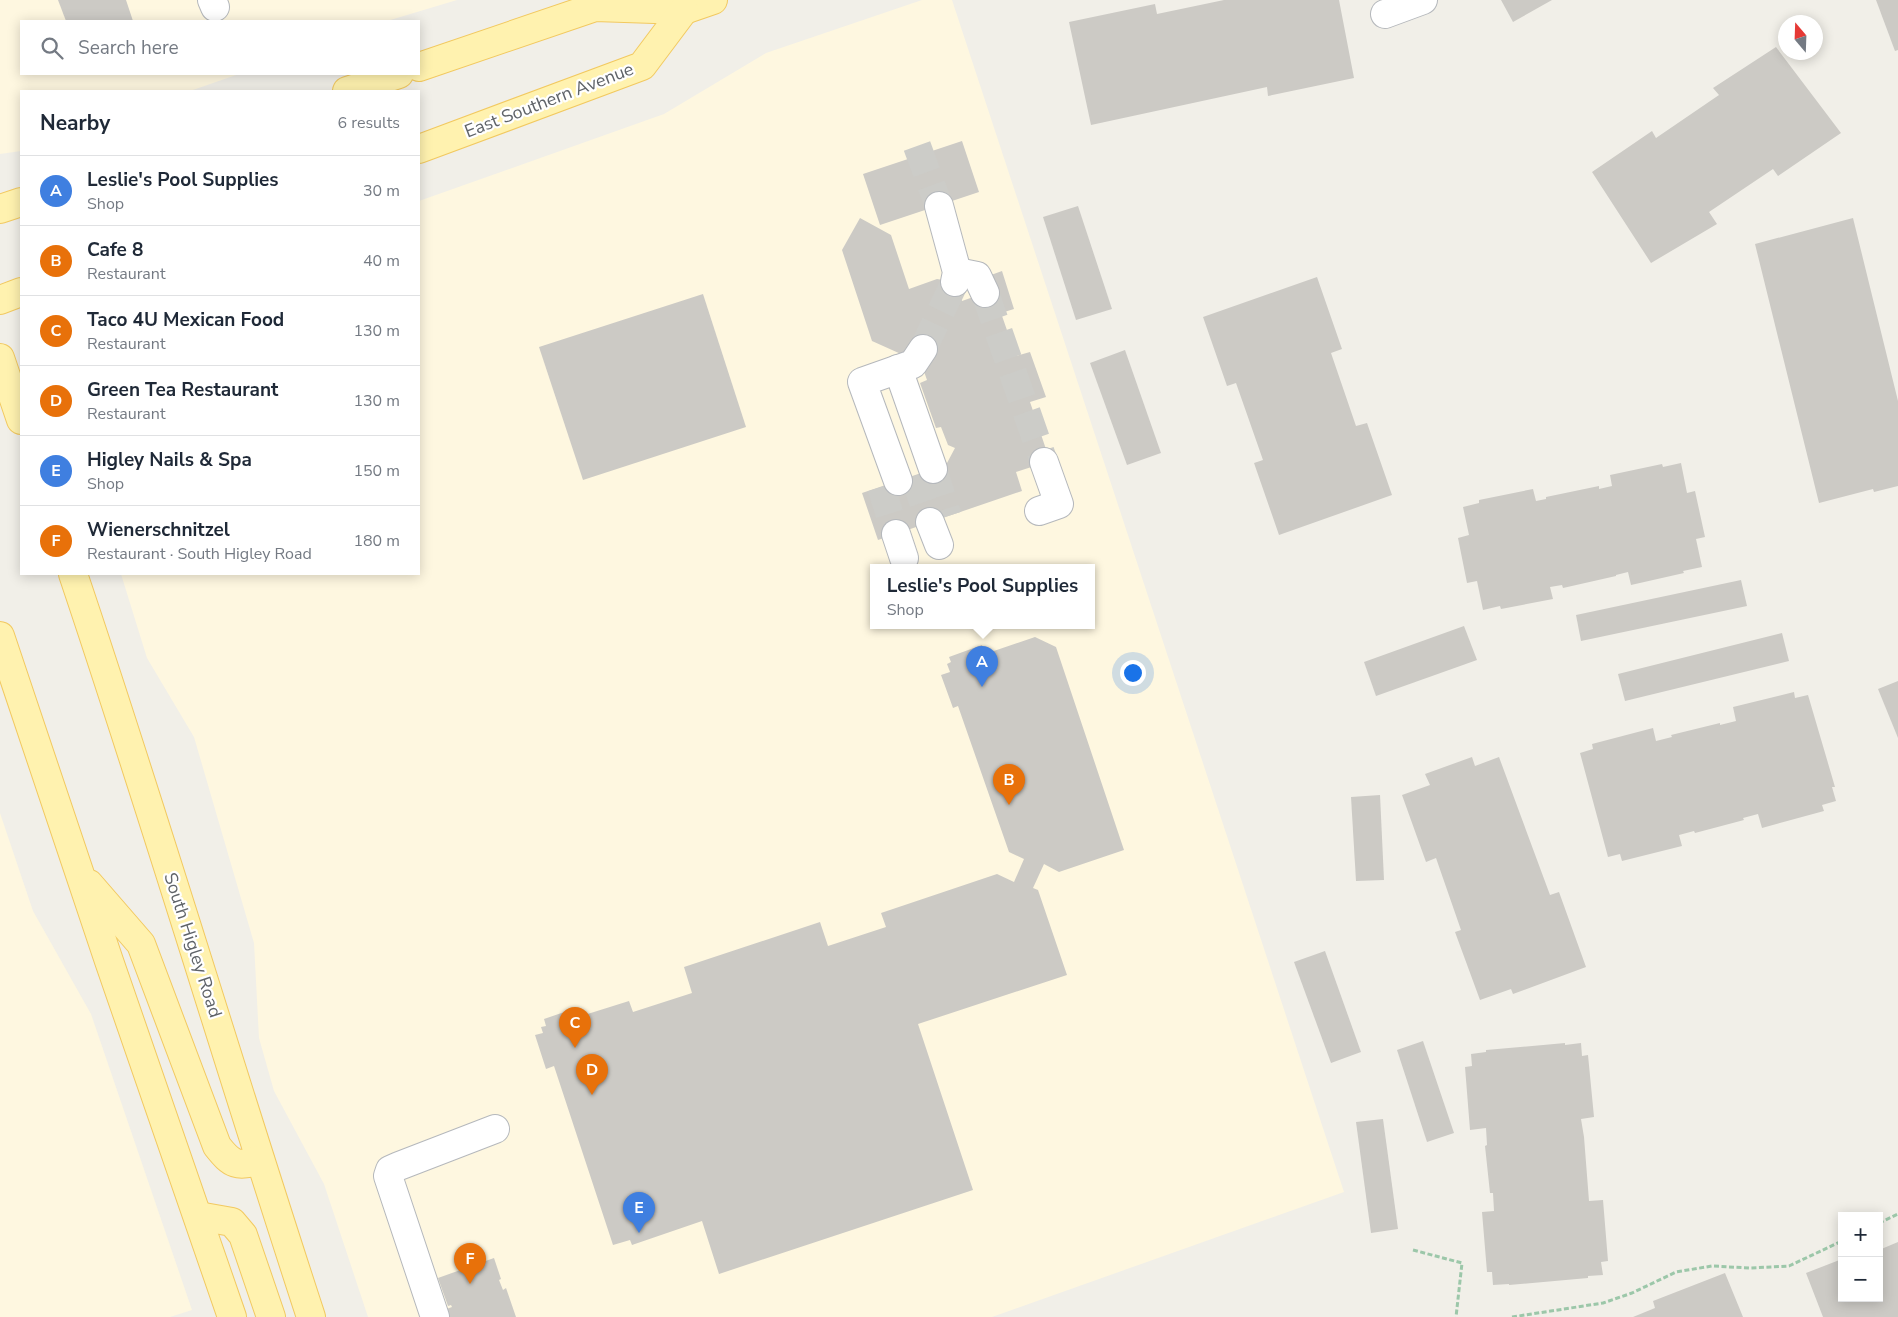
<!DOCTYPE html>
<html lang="en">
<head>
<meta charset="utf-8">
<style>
	:root { --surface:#fff; --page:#f6f6f7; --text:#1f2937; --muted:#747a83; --line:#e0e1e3; --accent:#db2777 }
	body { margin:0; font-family:"Nunito Sans",sans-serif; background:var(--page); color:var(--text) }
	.controls { position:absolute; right:15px; bottom:15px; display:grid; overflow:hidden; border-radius:0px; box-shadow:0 2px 12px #0003 }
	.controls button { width:45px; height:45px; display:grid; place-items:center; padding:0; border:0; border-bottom:1px solid var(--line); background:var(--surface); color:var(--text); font:25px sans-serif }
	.compass { position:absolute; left:1778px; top:15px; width:45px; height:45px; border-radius:50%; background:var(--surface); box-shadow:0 2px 12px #0003; rotate:341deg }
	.you { position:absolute; left:1132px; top:672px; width:18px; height:18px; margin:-12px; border:4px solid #fff; border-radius:50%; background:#1a73e8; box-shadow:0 0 0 8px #1a73e833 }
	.badge { display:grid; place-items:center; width:32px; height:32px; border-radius:50%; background:var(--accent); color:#fff; font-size:16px; font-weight:700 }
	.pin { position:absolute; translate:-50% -41px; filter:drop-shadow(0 1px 2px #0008) }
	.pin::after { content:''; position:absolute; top:26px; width:18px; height:15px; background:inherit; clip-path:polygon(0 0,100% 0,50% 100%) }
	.popup { position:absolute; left:870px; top:564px; width:225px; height:65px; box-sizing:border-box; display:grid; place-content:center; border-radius:0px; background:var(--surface); filter:drop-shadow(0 1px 4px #0005); font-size:16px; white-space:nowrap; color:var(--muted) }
	.popup b { font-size:19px; color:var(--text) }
	.popup::after { content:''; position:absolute; left:50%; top:100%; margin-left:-10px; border:10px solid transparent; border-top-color:var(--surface) }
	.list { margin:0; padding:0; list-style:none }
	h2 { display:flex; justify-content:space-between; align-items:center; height:65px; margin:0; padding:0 20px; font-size:21px }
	h2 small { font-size:16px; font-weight:400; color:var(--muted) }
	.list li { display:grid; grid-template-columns:32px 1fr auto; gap:15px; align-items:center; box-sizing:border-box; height:70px; padding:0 20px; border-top:1px solid var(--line) }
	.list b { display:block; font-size:19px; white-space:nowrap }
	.list p { margin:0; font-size:16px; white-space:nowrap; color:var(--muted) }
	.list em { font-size:16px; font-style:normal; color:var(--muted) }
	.icon { flex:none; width:28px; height:28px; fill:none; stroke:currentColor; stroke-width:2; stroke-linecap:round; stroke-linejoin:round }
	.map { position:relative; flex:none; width:1898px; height:1317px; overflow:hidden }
	.search { position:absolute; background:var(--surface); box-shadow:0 2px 12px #0003; left:20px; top:20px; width:400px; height:55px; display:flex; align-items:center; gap:12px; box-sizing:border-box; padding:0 18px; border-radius:0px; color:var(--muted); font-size:19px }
	.panel { position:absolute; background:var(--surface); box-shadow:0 2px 12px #0003; left:20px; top:90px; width:400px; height:485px; border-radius:0px }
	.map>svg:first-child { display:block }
	.commercial { fill:#fef7e0; fill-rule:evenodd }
	.building { fill:#cccac5 }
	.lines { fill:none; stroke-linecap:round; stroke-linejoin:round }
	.minor-tunnel { stroke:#ccccc8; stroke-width:28; stroke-dasharray:28 14; stroke-linecap:butt }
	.minor-casing { stroke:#b5b8bc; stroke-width:30 }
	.major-casing { stroke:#f2c960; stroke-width:30 }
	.path { stroke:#9cc7a9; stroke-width:3; stroke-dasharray:5 2.5; stroke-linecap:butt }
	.minor { stroke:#fff; stroke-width:28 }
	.major { stroke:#fff2af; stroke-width:28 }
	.labels { text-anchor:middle; stroke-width:4.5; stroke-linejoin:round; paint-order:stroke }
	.street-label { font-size:18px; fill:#5f6368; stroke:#fff }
</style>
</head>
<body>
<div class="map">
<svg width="1898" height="1317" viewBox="0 0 1898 1317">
	<rect width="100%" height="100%" fill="#f1efe8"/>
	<g class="commercial">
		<polygon points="0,0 457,0 387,21 21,21 21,74 239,74 190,91 21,91 21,151 0,154"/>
		<path d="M922,0h30l392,1192 -352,125h-624l-44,-133 -50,-93 -15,-53 -5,-95 -60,-206 -47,-79 -26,-84h298v-373l245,-87 102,-61zM873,568h218v58h-218z"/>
		<polygon points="0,813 33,911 91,1014 192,1310 170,1317 0,1317"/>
	</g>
	<g class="building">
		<polygon points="58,0 126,0 133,21 66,21"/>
		<polygon points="1224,0 1339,0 1354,78 1268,96 1267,87 1091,125 1069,22 1155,4 1157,14"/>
		<polygon points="1501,0 1552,0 1513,22"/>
		<polygon points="1876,0 1898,0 1898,50 1895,51"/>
		<polygon points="1776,47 1841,133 1778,176 1773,169 1709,212 1717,224 1651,263 1592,172 1652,131 1656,138 1719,95 1713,88"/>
		<polygon points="962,141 979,192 880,225 863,174"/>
		<polygon points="1078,206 1112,309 1076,320 1043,217"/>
		<polygon points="860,218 891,235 909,289 937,279 955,282 962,301 996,289 991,275 1002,271 1014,309 1001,313 1016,356 1030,352 1046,397 1030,402 1050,461 1016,472 1022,491 878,540 862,493 936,468 941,460 947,463 955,448 948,445 941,427 936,428 920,383 927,380 921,363 872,341 842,250"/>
		<polygon points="1853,218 1898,401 1898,486 1874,492 1873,489 1819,503 1755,244"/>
		<polygon points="1317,277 1342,349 1331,353 1356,426 1367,423 1392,495 1279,535 1254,463 1263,460 1236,383 1227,386 1203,317"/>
		<polygon points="703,294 746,427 583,480 539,347"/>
		<polygon points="1125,350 1161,453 1127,465 1090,363"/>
		<polygon points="1681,463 1687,493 1695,491 1705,537 1696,539 1702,567 1683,571 1684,573 1631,585 1628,572 1616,575 1616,576 1563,588 1562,585 1550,587 1553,599 1501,609 1500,606 1483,610 1477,581 1467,583 1458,538 1469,535 1463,507 1479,503 1479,500 1533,489 1536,501 1546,499 1546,497 1599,486 1599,489 1612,486 1610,475 1662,464 1663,467"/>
		<polygon points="1741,580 1747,606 1581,641 1576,615"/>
		<polygon points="1464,626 1477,660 1376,696 1364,662"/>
		<polygon points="1782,633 1789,661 1625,701 1618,674"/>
		<polygon points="1035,637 1056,647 1124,850 1059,872 1044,864 1033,888 1038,890 1067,975 918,1024 973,1190 719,1274 702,1221 632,1245 630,1240 613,1245 554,1066 546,1069 535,1035 543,1033 541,1027 546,1026 544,1019 576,1008 578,1017 629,1001 633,1012 692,993 684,967 820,922 828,946 886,927 881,913 997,874 1014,882 1024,859 1009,852 958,706 953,708 941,675 950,672 947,664 951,662 949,657 982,645 985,654"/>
		<polygon points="1898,681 1898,738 1878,689"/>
		<polygon points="1794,692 1795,698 1808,695 1835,787 1832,787 1836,801 1822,805 1824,811 1762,828 1758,814 1743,818 1744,820 1695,833 1694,831 1679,835 1682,846 1622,861 1620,854 1608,857 1580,753 1593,749 1592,744 1653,728 1656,741 1672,737 1671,735 1720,723 1720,725 1736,721 1733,707"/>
		<polygon points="1472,757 1475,766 1499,757 1550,895 1559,892 1586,967 1513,994 1511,989 1480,1000 1455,932 1461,930 1436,858 1426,862 1402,795 1430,785 1425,774"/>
		<polygon points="1380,795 1384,880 1356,881 1351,797"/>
		<polygon points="1325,951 1361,1052 1331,1063 1294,962"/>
		<polygon points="1423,1041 1454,1133 1427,1142 1397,1050"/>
		<polygon points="1565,1043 1565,1045 1581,1043 1582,1056 1588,1055 1594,1117 1581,1119 1584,1137 1589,1201 1603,1200 1608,1261 1601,1262 1603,1275 1588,1276 1588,1278 1509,1285 1509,1284 1493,1285 1492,1272 1487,1272 1482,1212 1494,1211 1493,1193 1490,1193 1485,1146 1487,1145 1486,1128 1470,1130 1465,1067 1472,1066 1471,1054 1486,1052 1486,1050"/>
		<polygon points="1383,1119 1398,1229 1371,1233 1356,1122"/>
		<polygon points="1898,1242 1898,1317 1823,1317 1806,1273 1842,1259 1842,1298 1879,1298 1879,1250"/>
		<polygon points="494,1258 501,1279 499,1280 503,1290 506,1288 516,1317 443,1317 441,1311 452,1307 451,1305 448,1306 438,1278"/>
		<polygon points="1725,1273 1743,1317 1633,1317 1655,1308 1653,1301"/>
	</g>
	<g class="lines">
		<g class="minor-tunnel">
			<polyline points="917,146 939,206"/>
			<polyline points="985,293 1044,462"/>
			<polyline points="923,349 955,282"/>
			<polyline points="933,469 948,516"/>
			<polyline points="914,476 930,522"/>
			<polyline points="881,487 896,534"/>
		</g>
		<defs>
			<g id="minor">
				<polyline points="212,0 215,7"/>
				<polyline points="1385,14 1423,0"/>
				<polyline points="939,206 957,272 955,282"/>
				<polyline points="957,272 977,276 985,293"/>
				<polyline points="898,369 933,469"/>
				<polyline points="898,481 862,382 913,364 923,349"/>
				<polyline points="1039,511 1059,504 1044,462"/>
				<polyline points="930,522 939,545"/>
				<polyline points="896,534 904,558"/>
				<polyline points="435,1317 388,1176 390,1170 399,1166 495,1129"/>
			</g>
			<g id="major">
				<polyline points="419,67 595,7 684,10 713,0"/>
				<polyline points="347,91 399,74"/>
				<polyline points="419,149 642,66 684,10"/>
				<polyline points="0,209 21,202"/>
				<polyline points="0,300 21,292"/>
				<polyline points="0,358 21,420"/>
				<path d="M73,574c83,246 157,496 238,743"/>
				<polyline points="0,636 109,961 232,1317"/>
				<path d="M89,884l52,60 76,202c15,19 20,21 43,14"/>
				<polyline points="198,1216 232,1222 243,1235 271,1317"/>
			</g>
		</defs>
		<use href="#minor" class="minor-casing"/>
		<use href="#major" class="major-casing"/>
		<g class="path">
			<polyline points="1879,1223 1898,1214"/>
			<polyline points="1413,1250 1462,1263 1456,1317"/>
			<polyline points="1512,1317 1603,1303 1632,1293 1676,1272 1712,1266 1750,1268 1789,1266 1842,1241"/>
		</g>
		<use href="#minor" class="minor"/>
		<use href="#major" class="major"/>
	</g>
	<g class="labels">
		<g class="street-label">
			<text transform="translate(549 100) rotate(-21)" y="6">East Southern Avenue</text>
			<text transform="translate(193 945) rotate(72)" y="6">South Higley Road</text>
		</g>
	</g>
</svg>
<div class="controls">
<button>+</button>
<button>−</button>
</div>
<svg class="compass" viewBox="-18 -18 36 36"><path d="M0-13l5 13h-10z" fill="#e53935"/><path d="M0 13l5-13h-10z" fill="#747a83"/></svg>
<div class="you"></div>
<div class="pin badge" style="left:982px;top:687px;background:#3f7fe0">A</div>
<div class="popup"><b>Leslie's Pool Supplies</b>Shop</div>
<div class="pin badge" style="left:1009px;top:805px;background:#e8710a">B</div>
<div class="pin badge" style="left:575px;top:1048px;background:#e8710a">C</div>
<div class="pin badge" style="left:592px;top:1095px;background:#e8710a">D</div>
<div class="pin badge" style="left:639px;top:1233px;background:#3f7fe0">E</div>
<div class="pin badge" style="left:470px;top:1284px;background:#e8710a">F</div>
<div class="search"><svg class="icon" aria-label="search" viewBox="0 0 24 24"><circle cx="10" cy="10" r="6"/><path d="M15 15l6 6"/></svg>Search here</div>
<section class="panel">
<h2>Nearby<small>6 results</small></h2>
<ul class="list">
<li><span class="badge" style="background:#3f7fe0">A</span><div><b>Leslie's Pool Supplies</b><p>Shop</p></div><em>30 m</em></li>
<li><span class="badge" style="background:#e8710a">B</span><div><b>Cafe 8</b><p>Restaurant</p></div><em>40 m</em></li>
<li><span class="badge" style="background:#e8710a">C</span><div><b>Taco 4U Mexican Food</b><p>Restaurant</p></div><em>130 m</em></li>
<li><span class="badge" style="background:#e8710a">D</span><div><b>Green Tea Restaurant</b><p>Restaurant</p></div><em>130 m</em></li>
<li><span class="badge" style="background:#3f7fe0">E</span><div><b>Higley Nails &amp; Spa</b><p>Shop</p></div><em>150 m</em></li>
<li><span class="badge" style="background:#e8710a">F</span><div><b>Wienerschnitzel</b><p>Restaurant · South Higley Road</p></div><em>180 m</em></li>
</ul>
</section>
</div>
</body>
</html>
